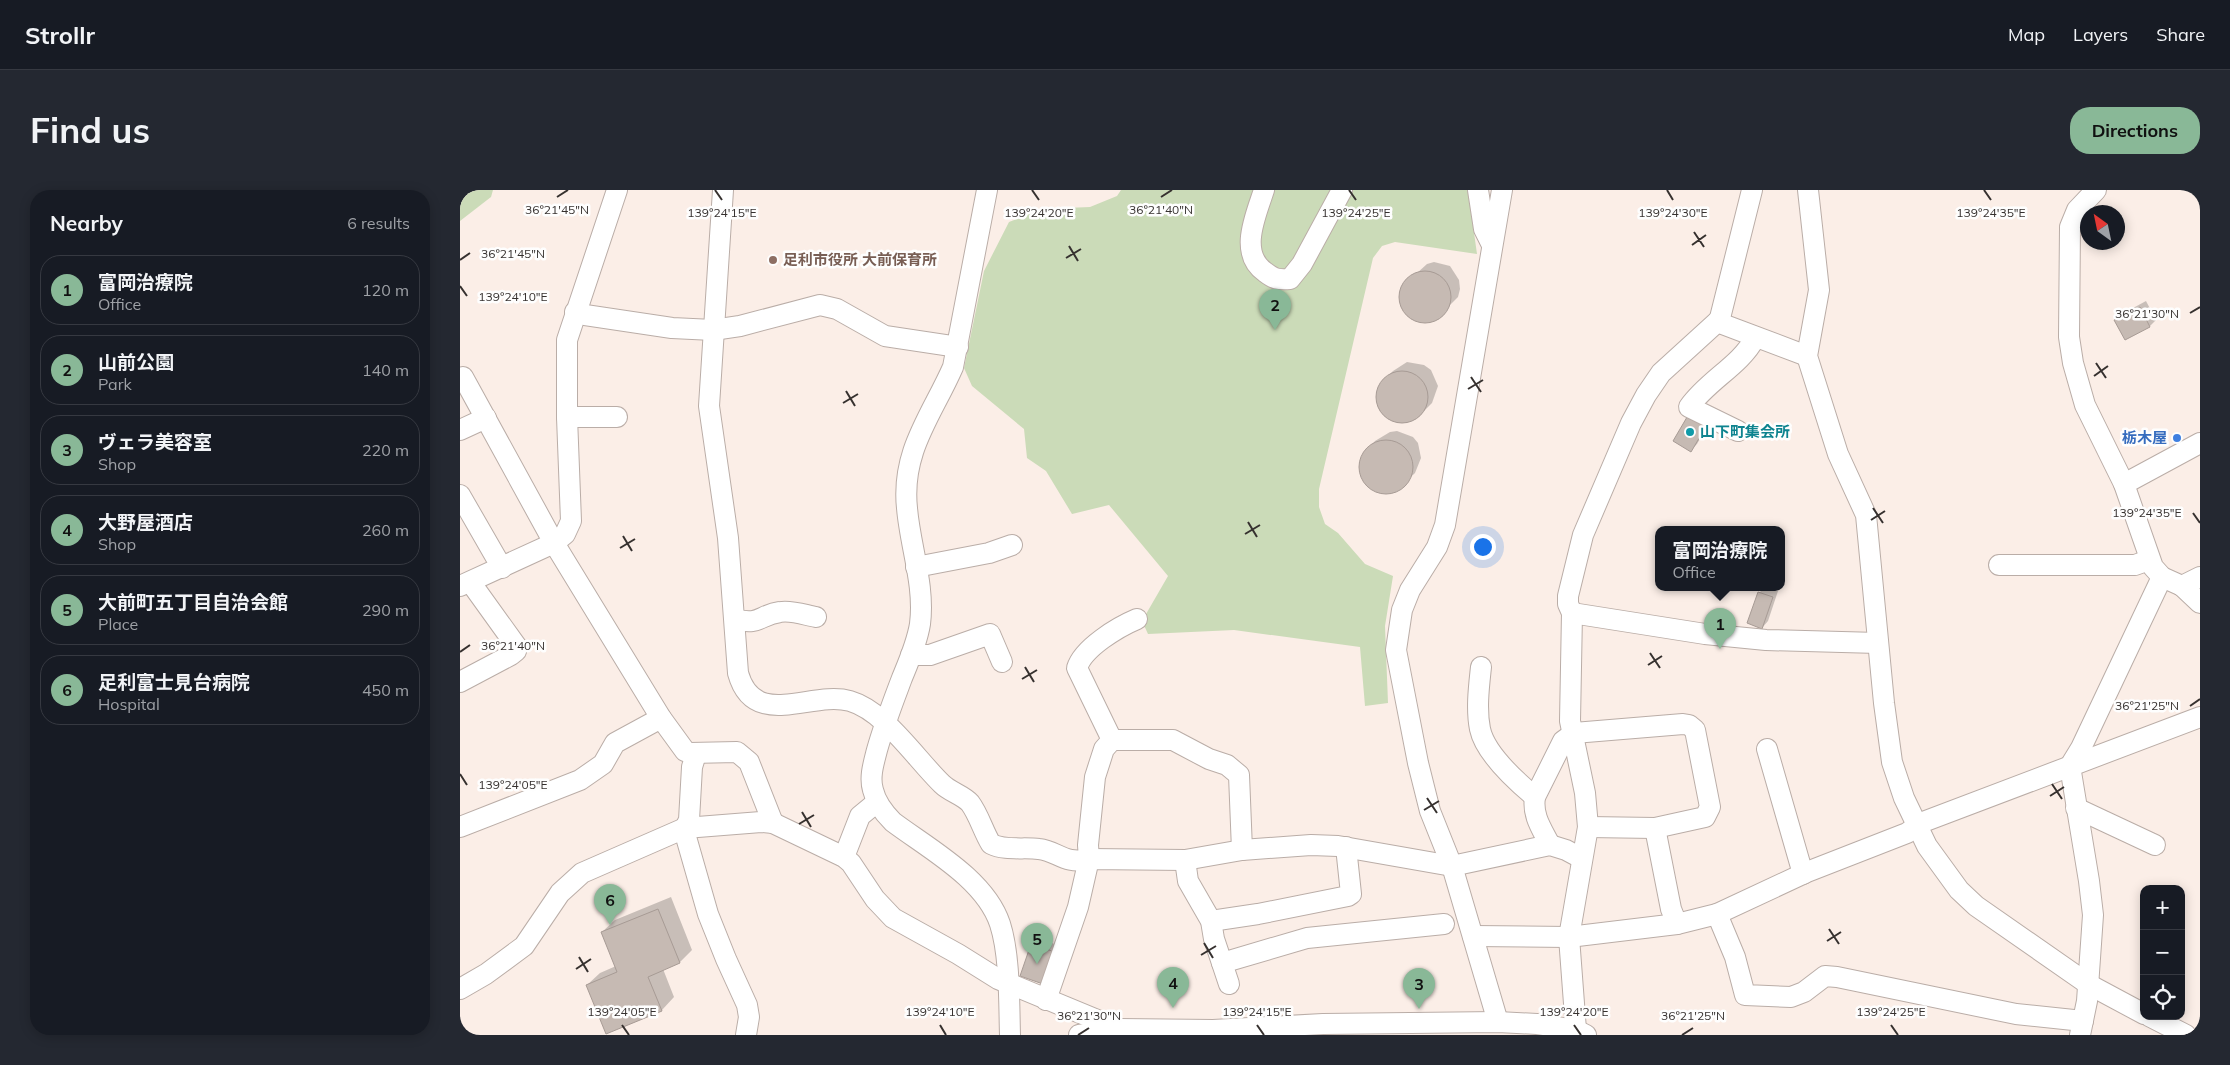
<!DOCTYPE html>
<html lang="en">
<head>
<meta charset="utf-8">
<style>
	:root { --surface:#171b24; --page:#242831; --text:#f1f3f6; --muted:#9ea1a6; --line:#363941; --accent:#89b897 }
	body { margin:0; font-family:Mulish,"Noto Sans JP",sans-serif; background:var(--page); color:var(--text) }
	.controls { position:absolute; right:15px; bottom:15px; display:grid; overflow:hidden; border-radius:10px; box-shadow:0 2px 12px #0003 }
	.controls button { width:45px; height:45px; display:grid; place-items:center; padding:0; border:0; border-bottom:1px solid var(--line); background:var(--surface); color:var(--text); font:25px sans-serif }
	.compass { position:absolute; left:1620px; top:15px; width:45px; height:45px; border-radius:50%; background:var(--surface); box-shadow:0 2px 12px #0003; rotate:327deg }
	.you { position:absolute; left:1022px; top:356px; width:18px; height:18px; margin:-12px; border:4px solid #fff; border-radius:50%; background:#1a73e8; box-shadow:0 0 0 8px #1a73e833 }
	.badge { display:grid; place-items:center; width:32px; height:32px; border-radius:50%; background:var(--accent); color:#111; font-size:16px; font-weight:700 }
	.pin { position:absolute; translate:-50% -41px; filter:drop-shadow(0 1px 2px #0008) }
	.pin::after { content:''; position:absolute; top:26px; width:18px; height:15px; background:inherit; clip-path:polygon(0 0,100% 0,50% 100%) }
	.popup { position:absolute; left:1195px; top:336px; width:130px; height:65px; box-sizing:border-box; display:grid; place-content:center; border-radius:10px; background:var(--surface); filter:drop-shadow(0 1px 4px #0005); font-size:16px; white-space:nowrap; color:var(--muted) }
	.popup b { font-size:19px; color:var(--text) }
	.popup::after { content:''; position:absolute; left:50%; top:100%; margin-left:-10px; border:10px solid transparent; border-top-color:var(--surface) }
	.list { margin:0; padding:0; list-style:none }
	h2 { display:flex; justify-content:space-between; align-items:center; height:65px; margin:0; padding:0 20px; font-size:21px }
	h2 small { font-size:16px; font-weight:400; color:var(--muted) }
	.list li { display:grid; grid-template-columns:32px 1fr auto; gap:15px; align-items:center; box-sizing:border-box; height:70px; margin:0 10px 10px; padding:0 10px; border:1px solid var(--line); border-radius:20px }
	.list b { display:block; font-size:19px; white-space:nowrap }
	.list p { margin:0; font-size:16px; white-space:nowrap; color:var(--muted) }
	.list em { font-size:16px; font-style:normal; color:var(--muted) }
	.icon { flex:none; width:28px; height:28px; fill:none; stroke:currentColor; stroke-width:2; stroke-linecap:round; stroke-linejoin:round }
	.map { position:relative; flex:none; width:1740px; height:845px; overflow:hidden; border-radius:20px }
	header { display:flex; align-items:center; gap:30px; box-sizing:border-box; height:70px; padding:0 25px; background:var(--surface); border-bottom:1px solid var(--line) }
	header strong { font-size:24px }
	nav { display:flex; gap:28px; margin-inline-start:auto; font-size:18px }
	.intro { display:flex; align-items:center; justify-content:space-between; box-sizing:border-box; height:120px; padding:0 30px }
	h1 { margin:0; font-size:35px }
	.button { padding:12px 22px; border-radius:20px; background:var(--accent); color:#111; font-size:18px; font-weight:700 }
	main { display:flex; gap:30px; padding:0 30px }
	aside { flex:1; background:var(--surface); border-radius:20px; box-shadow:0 2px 12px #0003 }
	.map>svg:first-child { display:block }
	.green { fill:#cbdbb8 }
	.shadow { fill:#0003 }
	.building { fill:#c6bab3; stroke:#a79b95 }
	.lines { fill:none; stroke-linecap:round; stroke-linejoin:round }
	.minor-casing { stroke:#baada7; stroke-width:22 }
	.minor { stroke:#fff; stroke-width:20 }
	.ticks { fill:none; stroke:#36312f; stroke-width:2 }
	.education-dot { fill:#8d6e63; stroke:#fefefe; stroke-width:2 }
	.culture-dot { fill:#0f9aa8; stroke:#fefefe; stroke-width:2 }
	.shop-dot { fill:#3f7fe0; stroke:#fefefe; stroke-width:2 }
	.labels { text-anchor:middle; stroke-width:5; stroke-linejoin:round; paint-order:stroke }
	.education-label { font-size:15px; font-weight:bold; fill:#785e54; stroke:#fefefe; text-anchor:start }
	.culture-label { font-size:15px; font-weight:bold; fill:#0d838f; stroke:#fefefe; text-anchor:start }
	.shop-label { font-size:15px; font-weight:bold; fill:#366cbe; stroke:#fefefe; text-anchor:end }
	.ticks-label { font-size:12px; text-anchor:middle; fill:#36312f; stroke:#fefefe; stroke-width:5; stroke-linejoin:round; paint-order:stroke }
</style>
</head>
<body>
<header>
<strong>Strollr</strong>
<nav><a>Map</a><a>Layers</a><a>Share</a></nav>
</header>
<div class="intro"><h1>Find us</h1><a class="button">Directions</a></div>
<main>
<aside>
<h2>Nearby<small>6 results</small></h2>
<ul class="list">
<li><span class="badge">1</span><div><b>富岡治療院</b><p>Office</p></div><em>120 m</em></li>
<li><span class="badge">2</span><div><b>山前公園</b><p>Park</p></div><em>140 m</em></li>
<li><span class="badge">3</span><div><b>ヴェラ美容室</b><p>Shop</p></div><em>220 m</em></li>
<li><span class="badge">4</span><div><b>大野屋酒店</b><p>Shop</p></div><em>260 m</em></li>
<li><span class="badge">5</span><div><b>大前町五丁目自治会館</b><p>Place</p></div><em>290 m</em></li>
<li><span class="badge">6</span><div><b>足利富士見台病院</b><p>Hospital</p></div><em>450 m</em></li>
</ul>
</aside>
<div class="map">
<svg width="1740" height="845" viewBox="0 0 1740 845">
	<rect width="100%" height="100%" fill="#fbeee7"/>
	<g class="green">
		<polygon points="0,0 33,0 31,7 0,31"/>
		<polygon points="661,0 1008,0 1017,64 935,52 922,56 913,68 859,299 859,317 865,334 878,343 905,374 933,386 925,436 928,513 905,516 900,457 774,440 688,444 682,431 708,386 649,315 612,324 586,281 567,268 564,239 512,196 504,178 524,81 549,32 582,19 630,17 657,6"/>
	</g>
	<g class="shadow">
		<polygon points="974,72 990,76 999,90 1000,99 998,107 976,129 959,131 946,122 941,109 945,94 967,74"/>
		<polygon points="1686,111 1696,130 1690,136 1666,149 1656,130 1662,124"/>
		<polygon points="947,172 964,175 971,180 978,196 972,213 962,223 948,232 940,233 926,227 920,221 917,206 923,191 933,181"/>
		<polygon points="1253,226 1237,254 1231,260 1215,251"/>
		<polygon points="937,241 953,247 958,253 961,268 955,283 939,298 922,302 914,299 907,294 901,278 902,269 906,261 915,251 930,242"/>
		<polygon points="1304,398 1318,401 1308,431 1302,438 1299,403"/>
		<polygon points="211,707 232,760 220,772 203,779 214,807 202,820 147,842 127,795 140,783 156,776 142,742 155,730"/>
		<polygon points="578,748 600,756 561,785 572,754"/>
	</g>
	<g class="building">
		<circle cx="965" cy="107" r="26"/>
		<polygon points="1680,117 1690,137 1665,150 1654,130"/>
		<circle cx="942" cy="207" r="26"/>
		<polygon points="1230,222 1248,233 1231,262 1213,251"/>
		<circle cx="926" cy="277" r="27"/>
		<polygon points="1298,402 1313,407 1302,439 1287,433"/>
		<polygon points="198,719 220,773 188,787 202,821 146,844 126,795 157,782 141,742"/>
		<polygon points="571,754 595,762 583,794 560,786"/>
	</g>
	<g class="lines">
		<defs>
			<g id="minor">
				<path d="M263,0l-14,216 19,132 10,135c16,58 73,17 112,28 35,10 66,58 92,83 8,8 21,11 28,19 9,12 13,28 21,41 14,7 33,3 48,5 19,2 25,16 50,10l-1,-14 7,-68 9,-28 8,-9h61l36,19 18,6 12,10 3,75"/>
				<path d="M527,0l-34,177c-21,48 -52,84 -46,141 3,38 18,77 13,116 -3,19 -11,37 -18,54 -9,24 -18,47 -25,72 -3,12 -8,27 -4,40 3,13 11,23 20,32 36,27 92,57 107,102 10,31 9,78 10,111"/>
				<path d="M804,0c-8,25 -26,63 1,82 9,7 13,8 25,7l12,-15 40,-74"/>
				<polyline points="1018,0 1024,39 1031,53"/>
				<polyline points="1348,0 1359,100 1347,166 1378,264 1406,325 1424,513 1432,572 1444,608 1467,656 1499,700 1516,716 1628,794 1684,824"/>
				<polyline points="1636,0 1617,20 1610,37 1609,147 1613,173 1625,215 1664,294 1693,377 1702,387 1722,396 1740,413"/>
				<polyline points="115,122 125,125 212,138 253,140 280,136 360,115 377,119 425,146 498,157"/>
				<polyline points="1257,132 1347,166"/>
				<polyline points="3,187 94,353 201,528 225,561 230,563 277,562 289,572 313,633"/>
				<polyline points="107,227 157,227"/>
				<polyline points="0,240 26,228"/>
				<path d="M1278,241l-49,-24c19,-27 51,-41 66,-69"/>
				<polyline points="1664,294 1740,253"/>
				<polyline points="0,305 42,378"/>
				<polyline points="1539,375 1675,375 1689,370"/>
				<polyline points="456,377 529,363 552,355"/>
				<polyline points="0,396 94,353 105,344 111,331 107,227 107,150 157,0"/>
				<polyline points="1722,396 1740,387"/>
				<polyline points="1112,423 1245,444 1306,450 1418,453"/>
				<path d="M275,429c25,7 24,-4 45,-7 12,-2 25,3 36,5"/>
				<polyline points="451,465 470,465 530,444 542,472"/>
				<path d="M1021,477c-2,19 -5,42 -1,62 5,24 37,53 55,68"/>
				<polyline points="0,492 51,465 56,461 57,457 11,393"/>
				<path d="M652,550l-35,-72c6,-20 41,-41 60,-49"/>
				<polyline points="1307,559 1343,684"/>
				<polyline points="236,564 232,577 229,630 225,638 226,647 248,724 266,769 287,815 289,827 286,845"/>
				<polyline points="1616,618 1695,655"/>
				<polyline points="0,637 120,590 143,574 155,553 201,528"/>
				<polyline points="1195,638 1211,719 1217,734"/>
				<path d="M1090,655c-8,-16 -18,-29 -15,-48l28,-56 11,-8 109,-9 6,1 6,5 15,77 -5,10 -50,11 -67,-1"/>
				<polyline points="384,667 400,626 417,612"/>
				<polyline points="725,670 728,691 751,731 754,749 769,794"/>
				<polyline points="1257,724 1275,767 1285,805 1331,807 1344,802 1365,786 1377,787 1556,824 1623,831"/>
				<polyline points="751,731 798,724 888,706 891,704 886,657"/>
				<polyline points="1013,746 1109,747 1217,734 1257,724 1347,682 1447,643 1463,632 1740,527"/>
				<polyline points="762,773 847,748 984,734"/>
				<polyline points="0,799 26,784 64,756 100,703 122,683 225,638 301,632 313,633 384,667 391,673 415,709 433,728 498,764 538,789 659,839"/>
				<polyline points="586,810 618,717 629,669 725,670 782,660 851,655 878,656 992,676 1090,655 1106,660 1121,668"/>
				<polyline points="1689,826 1726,845"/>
				<polyline points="1038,832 992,676 970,621 958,573 936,460 942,420 950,400 977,357 985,335 1042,0"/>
				<polyline points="1116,840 1109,747 1128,637 1125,603 1110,531 1112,423 1108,414 1108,406 1123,345 1171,233 1186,205 1201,183 1257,132 1260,128 1292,0"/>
				<polyline points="619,845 659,839 753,840 863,834 1038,832 1077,834 1116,840 1126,845"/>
				<polyline points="1620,845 1627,811 1633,725 1629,691 1610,576 1621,558 1702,387"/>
			</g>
		</defs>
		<use href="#minor" class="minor-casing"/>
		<use href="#minor" class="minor"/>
	</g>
	<path class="ticks" d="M255,0l7,10M572,0l7,10M889,0l7,10M1207,0l6,10M1524,0l7,10M97,7l11,-7M701,7l11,-7M1234,42l10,15M1232,55l14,-10M609,56l9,15M606,68l15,-9M0,70l10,-7M0,96l7,10M1730,123l10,-6M1636,173l10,15M1634,186l14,-10M1011,187l10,15M1008,199l15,-9M386,201l9,15M383,213l15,-9M1413,318l10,15M1733,323l7,10M1411,330l14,-9M788,332l9,15M785,344l15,-9M163,346l9,15M160,358l15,-9M0,462l10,-7M1190,463l10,15M1188,475l14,-9M565,477l9,15M562,489l15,-9M1730,516l10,-7M0,584l7,11M1592,594l10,15M1590,606l14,-9M967,608l10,15M964,620l15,-9M342,622l9,15M339,634l15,-9M1369,739l10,15M1367,751l14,-9M744,753l9,15M741,765l15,-9M119,767l9,15M116,779l15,-10M162,835l7,10M480,835l6,10M797,835l7,10M1114,835l7,10M1431,835l7,10M618,845l11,-7M1222,845l11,-7"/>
	<circle class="education-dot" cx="313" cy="70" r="5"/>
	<circle class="culture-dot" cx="1230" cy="242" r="5"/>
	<circle class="shop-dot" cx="1717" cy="248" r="5"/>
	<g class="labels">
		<g class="education-label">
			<text x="323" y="75">足利市役所 大前保育所</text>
		</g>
		<g class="culture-label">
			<text x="1240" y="247">山下町集会所</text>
		</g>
		<g class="shop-label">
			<text x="1707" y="253">栃木屋</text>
		</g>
	</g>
	<g class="ticks-label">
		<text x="97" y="24">36°21'45"N</text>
		<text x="701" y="24">36°21'40"N</text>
		<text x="1531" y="27">139°24'35"E</text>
		<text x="262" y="27">139°24'15"E</text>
		<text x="579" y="27">139°24'20"E</text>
		<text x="896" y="27">139°24'25"E</text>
		<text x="1213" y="27">139°24'30"E</text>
		<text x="53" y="68">36°21'45"N</text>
		<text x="53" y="111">139°24'10"E</text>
		<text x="1687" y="128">36°21'30"N</text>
		<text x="1687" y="327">139°24'35"E</text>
		<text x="53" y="460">36°21'40"N</text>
		<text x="1687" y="520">36°21'25"N</text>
		<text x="53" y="599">139°24'05"E</text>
		<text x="162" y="826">139°24'05"E</text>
		<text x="480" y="826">139°24'10"E</text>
		<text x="797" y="826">139°24'15"E</text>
		<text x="1114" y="826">139°24'20"E</text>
		<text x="1431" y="826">139°24'25"E</text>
		<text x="629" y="830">36°21'30"N</text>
		<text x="1233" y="830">36°21'25"N</text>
	</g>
</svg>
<div class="controls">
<button>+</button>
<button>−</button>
<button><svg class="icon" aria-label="locate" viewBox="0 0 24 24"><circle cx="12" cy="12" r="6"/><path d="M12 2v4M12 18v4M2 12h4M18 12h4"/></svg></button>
</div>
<svg class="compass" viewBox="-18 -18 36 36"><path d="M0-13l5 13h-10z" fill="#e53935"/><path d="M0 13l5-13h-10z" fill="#9ea1a6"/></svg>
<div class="you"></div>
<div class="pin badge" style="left:1260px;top:459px">1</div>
<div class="popup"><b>富岡治療院</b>Office</div>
<div class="pin badge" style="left:815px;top:140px">2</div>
<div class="pin badge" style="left:959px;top:819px">3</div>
<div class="pin badge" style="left:713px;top:818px">4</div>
<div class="pin badge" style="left:577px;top:774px">5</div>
<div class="pin badge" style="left:150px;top:735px">6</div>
</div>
</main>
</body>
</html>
